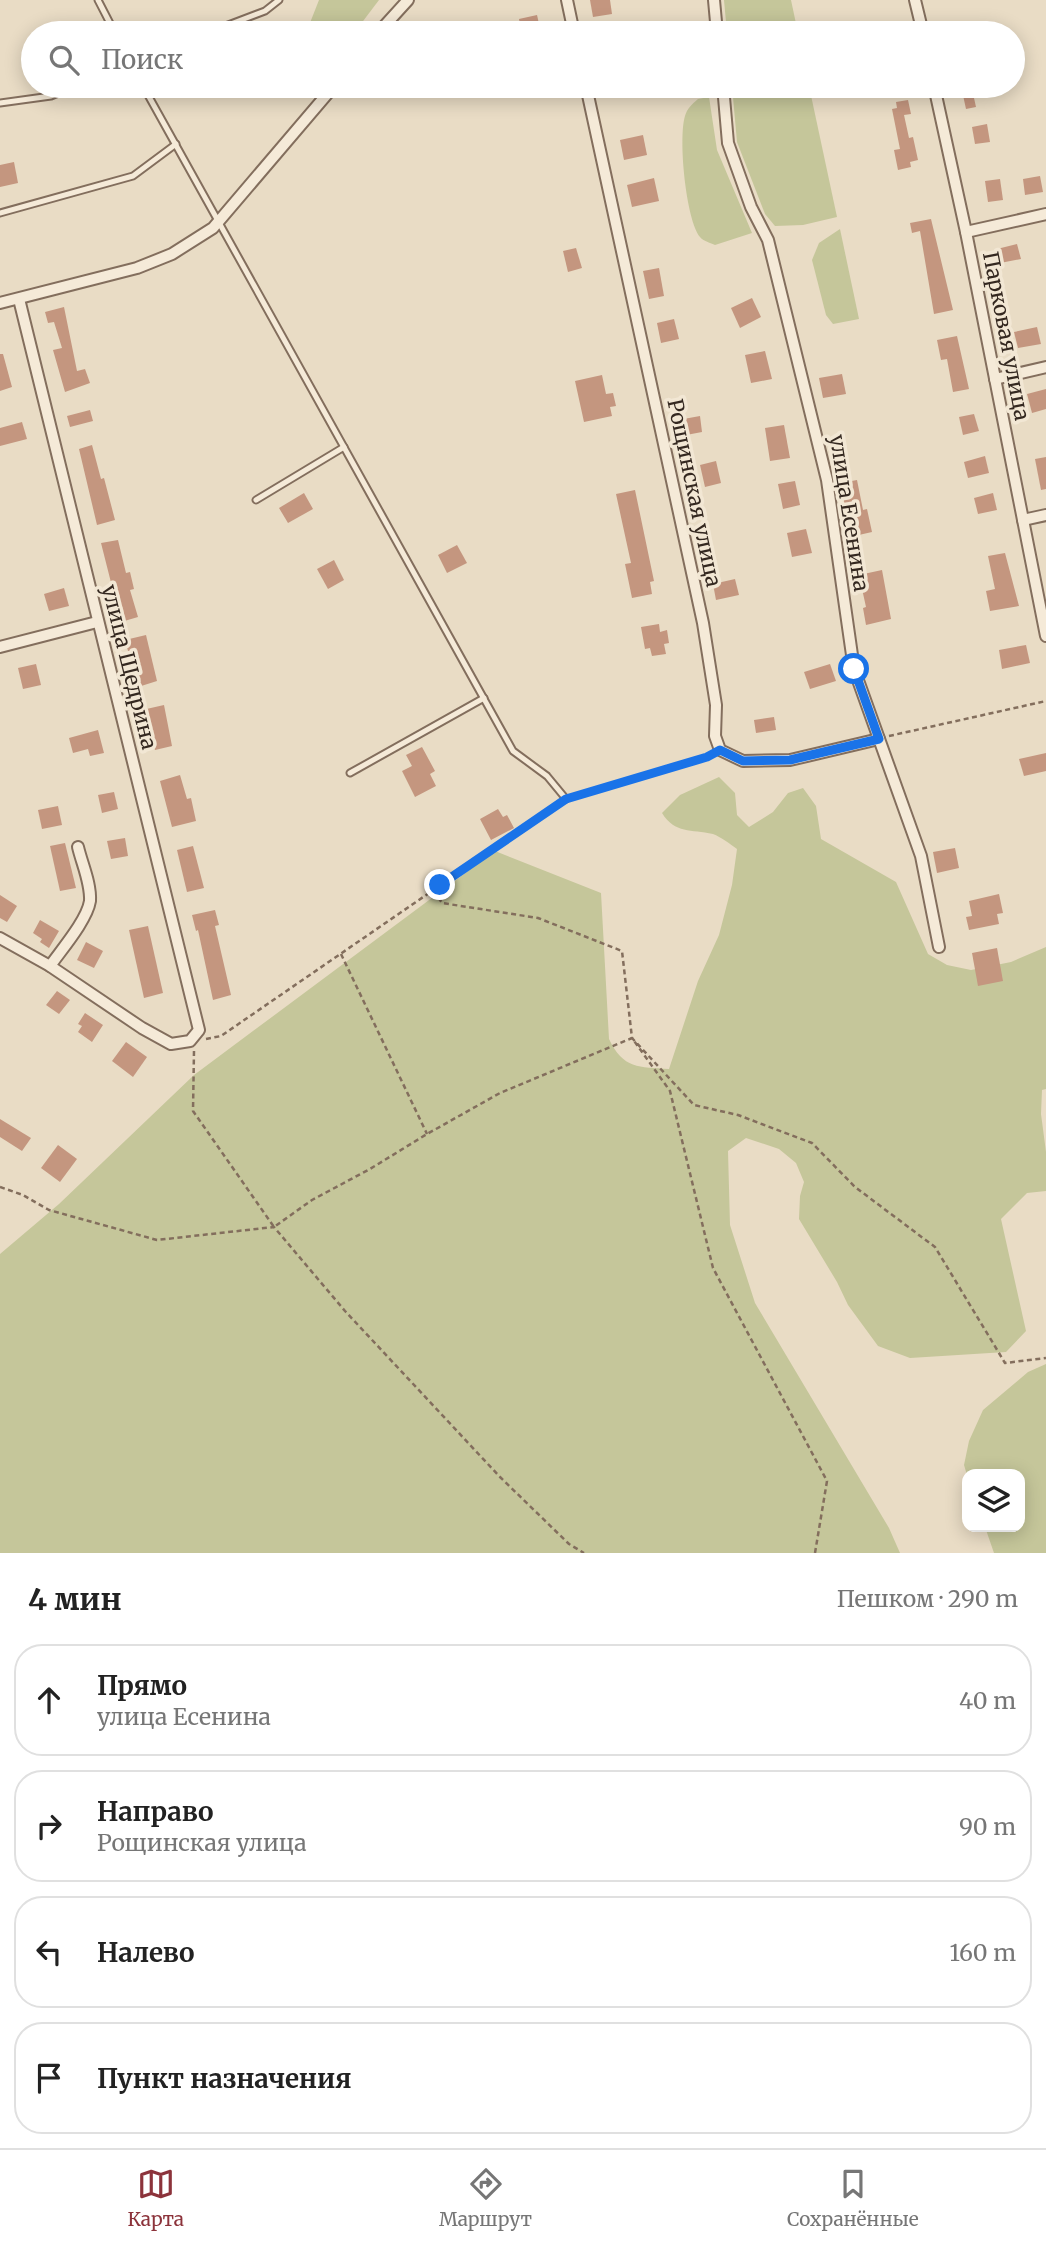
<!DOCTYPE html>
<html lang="ru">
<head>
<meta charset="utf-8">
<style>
	:root { --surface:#fff; --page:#f2f2f2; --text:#222; --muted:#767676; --line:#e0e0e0; --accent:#8c333b }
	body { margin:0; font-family:Merriweather,serif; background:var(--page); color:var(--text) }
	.controls { position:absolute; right:21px; bottom:21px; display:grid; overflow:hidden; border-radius:14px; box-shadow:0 4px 18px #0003 }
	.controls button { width:63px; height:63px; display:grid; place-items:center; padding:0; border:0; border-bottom:2px solid var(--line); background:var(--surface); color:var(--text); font:35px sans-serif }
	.stop { position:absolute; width:21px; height:21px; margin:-16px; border:5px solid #1a73e8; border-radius:50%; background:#fff }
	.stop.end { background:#1a73e8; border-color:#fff; box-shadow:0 2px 7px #0008 }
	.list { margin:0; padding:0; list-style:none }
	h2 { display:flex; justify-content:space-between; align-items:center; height:91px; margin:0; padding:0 28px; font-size:30px }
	h2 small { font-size:23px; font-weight:400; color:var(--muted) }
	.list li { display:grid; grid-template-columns:46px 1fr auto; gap:21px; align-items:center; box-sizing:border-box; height:112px; margin:0 14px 14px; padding:0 14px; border:2px solid var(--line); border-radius:28px }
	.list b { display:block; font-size:26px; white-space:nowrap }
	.list p { margin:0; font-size:23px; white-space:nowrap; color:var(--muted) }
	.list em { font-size:23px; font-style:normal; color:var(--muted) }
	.icon { flex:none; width:38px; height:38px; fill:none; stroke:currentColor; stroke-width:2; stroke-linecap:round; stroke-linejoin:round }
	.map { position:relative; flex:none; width:1046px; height:1553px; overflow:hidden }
	.search { position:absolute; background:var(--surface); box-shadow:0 4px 18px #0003; left:21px; right:21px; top:21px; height:77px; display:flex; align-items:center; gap:18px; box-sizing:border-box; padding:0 24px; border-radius:38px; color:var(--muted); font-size:26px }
	.sheet { height:595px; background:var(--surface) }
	nav { display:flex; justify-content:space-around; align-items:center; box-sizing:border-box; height:98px; border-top:2px solid var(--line); background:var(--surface); font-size:19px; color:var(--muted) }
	nav a { display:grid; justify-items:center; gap:4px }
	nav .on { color:var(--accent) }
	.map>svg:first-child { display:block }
	.green { fill:#c5c69a }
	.building { fill:#c4967f }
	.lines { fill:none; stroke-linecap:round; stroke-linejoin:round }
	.lane-casing { stroke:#836e5d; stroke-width:9 }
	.street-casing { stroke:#836e5d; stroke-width:14 }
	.path { stroke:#836e5d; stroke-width:2.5; stroke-dasharray:5 3.5; stroke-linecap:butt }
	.lane { stroke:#f5ead8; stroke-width:5 }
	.street { stroke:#f5ead8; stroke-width:10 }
	.route { stroke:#1a73e8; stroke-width:9 }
	.labels { text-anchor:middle; stroke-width:7; stroke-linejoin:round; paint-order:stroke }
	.street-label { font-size:21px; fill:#342820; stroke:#f2e7d4 }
</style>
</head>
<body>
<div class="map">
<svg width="1046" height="1553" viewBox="0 0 1046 1553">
	<rect width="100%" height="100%" fill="#e9dcc5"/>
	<g class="green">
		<polygon points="319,0 379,0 354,33 306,33"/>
		<polygon points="724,0 791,0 798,33 727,33"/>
		<polygon points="732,86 809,86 837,217 803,225 775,226 765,214 737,142"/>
		<path d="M709,97l8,53 35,83 -37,12c-4,-2 -12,-4 -15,-8 -14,-17 -22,-99 -15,-121 2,-7 7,-12 13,-17z"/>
		<polygon points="840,229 859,319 833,324 826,315 812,260 819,243"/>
		<path d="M719,777l16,16 2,22 12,12 24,-15 15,-19 15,-5 13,18 5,33 75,43 32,72 19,11 24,5 40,-8 35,-15v142l-4,1 -1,24 5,38v39l-19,2 -26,26 25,112 -20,21 -96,6 -32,-12 -30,-41 -11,-23 -38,-63 1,-23 4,-14 -8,-19 -17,-14 -33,-11 -18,13 2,74 25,78 134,225 11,25h-900v-299l59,-50 135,-129 301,-224 106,42 8,146c14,30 30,28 60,30l29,-88 21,-46 13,-50 5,-36c-7,-5 -16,-12 -24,-15 -22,-5 -38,0 -51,-21l18,-18z"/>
		<polygon points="1046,1364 1046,1553 994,1553 985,1527 1020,1527 1020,1474 967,1475 964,1465 969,1441 983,1410 1028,1372"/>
	</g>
	<g class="building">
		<polygon points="590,0 610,0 612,14 593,17"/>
		<polygon points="537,15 541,33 522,33 519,19"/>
		<polygon points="667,86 693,86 693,91 663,97 661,87"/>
		<polygon points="961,86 978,86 980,97 974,98 976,107 966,109"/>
		<polygon points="908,100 911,114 904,115 909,138 913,137 918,160 910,162 911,167 898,170 894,150 900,149 892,109 897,108 896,102"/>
		<polygon points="987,124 990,142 975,144 972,127"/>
		<polygon points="643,135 647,155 624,160 620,140"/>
		<polygon points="14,162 18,183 0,187 0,165"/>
		<polygon points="1040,176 1043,192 1025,195 1023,179"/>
		<polygon points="654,178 659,201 632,207 627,185"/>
		<polygon points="1000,179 1003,200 988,202 985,181"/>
		<polygon points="931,219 953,310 934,314 920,231 912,233 910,223"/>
		<polygon points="1017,244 1021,259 1000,263 997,249"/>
		<polygon points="576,248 582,268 568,272 563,251"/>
		<polygon points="659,268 664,296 649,299 643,271"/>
		<polygon points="752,298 761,317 740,328 731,308"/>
		<polygon points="64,307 77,371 85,369 90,383 65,392 53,350 62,348 54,322 48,323 45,312"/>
		<polygon points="674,319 679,339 661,343 657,323"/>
		<polygon points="1037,327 1041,344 1018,348 1014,332"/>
		<polygon points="957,336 969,389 953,392 947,359 941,360 937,340"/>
		<polygon points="765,351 772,379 751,383 745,355"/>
		<polygon points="0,354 3,354 12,387 0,391"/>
		<polygon points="842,374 846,394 823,398 819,378"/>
		<polygon points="602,375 606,394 613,393 616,406 610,407 612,416 584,422 575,381"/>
		<polygon points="1046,389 1046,409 1032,413 1027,394"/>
		<polygon points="90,410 93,421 70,427 67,416"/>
		<polygon points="974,414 979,431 963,435 959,417"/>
		<polygon points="700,416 702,432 681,436 678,420"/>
		<polygon points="22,422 27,439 0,446 0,428"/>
		<polygon points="784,425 790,458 770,461 765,428"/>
		<polygon points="92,445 101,479 104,478 115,520 97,525 79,449"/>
		<polygon points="985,456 989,473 968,478 964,462"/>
		<polygon points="1046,457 1046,489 1041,490 1035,459"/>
		<polygon points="716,461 721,483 705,487 700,465"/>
		<polygon points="857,480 863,510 867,509 872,532 850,537 841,483"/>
		<polygon points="795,481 800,505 783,509 778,484"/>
		<polygon points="635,490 654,581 650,582 652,594 632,598 625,564 631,563 616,494"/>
		<polygon points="304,493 313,509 288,523 279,508"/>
		<polygon points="993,493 997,510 978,514 974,498"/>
		<polygon points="806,529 812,553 792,557 787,533"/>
		<polygon points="118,540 126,573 130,572 134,589 130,590 138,617 121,622 101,543"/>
		<polygon points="457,545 467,563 447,573 438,555"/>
		<polygon points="1005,553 1019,606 990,611 986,591 995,589 988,556"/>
		<polygon points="334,560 344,580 328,589 317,569"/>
		<polygon points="882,570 891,619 866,625 863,608 866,607 859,575"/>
		<polygon points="735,579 739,595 716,600 713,584"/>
		<polygon points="64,588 69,606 49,611 44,594"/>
		<polygon points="659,624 660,632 667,630 669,643 664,644 666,654 652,656 650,648 645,649 641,627"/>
		<polygon points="146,635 157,681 138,687 125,640"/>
		<polygon points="1026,645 1030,663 1002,669 999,650"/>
		<polygon points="36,664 41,685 23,689 18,668"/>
		<polygon points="830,664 836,681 810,689 804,672"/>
		<polygon points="164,705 172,746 155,750 149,724 145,725 142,710"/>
		<polygon points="774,717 776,730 756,733 754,720"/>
		<polygon points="98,730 104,753 90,756 88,749 73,753 69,738"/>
		<polygon points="422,747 435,771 430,774 436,786 415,797 402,771 412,766 406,755"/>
		<polygon points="1046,753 1046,771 1024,776 1019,759"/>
		<polygon points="180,775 187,799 191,798 196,821 172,827 160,781"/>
		<polygon points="114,792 118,809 102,813 98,795"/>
		<polygon points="58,806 62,825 42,829 38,810"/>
		<polygon points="498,809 503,817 507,815 514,828 491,840 480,819"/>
		<polygon points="125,838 128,856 111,859 107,841"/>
		<polygon points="65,843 76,888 60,891 50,846"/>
		<polygon points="193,846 204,888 187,892 177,850"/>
		<polygon points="955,848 959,868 937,873 933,852"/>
		<polygon points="999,894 1003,913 997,914 999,924 969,930 966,917 972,916 969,901"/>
		<polygon points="0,895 17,906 7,922 0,918"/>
		<polygon points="215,910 219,925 215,926 231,995 213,1000 198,930 196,931 192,915"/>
		<polygon points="40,920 59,931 49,948 40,942 42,939 33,933"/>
		<polygon points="148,926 163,993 144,998 129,930"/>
		<polygon points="86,942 103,951 94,968 77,960"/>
		<polygon points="997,948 1003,981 978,986 972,953"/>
		<polygon points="57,991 70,1000 59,1014 46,1005"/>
		<polygon points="85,1013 103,1025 92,1042 78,1032 82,1026 78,1024"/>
		<polygon points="126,1042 147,1057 133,1077 112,1061"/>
		<polygon points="0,1119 31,1138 22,1151 0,1137"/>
		<polygon points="58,1145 77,1159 60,1182 41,1168"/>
	</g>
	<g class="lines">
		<defs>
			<g id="lane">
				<polyline points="98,0 115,33"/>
				<polyline points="207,33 265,11 279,0"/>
				<polyline points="143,86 513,751 547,776 566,799"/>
				<polyline points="0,103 51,96 75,86"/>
				<polyline points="0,213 133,176 176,144"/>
				<polyline points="256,500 344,447"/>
				<polyline points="350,773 484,698"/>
			</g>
			<g id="street">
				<polyline points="567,0 574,33"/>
				<polyline points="714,0 717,33"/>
				<polyline points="915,0 923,33"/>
				<polyline points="378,33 408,0"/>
				<polyline points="586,86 703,623 716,705 715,736 720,750 743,761 790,760 879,739"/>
				<polyline points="723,86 728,143 751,207 768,240 827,480 854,669 921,856 939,947"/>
				<polyline points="934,86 966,232 1046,636"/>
				<polyline points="966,232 1046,214"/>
				<polyline points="0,303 137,268 172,254 213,228 334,86"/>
				<polyline points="995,379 1046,367"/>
				<polyline points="1023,520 1046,515"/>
				<polyline points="0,647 97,622"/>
				<polyline points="0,938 50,966 142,1028 171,1044 190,1041 199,1030 19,299"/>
				<path d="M50,966c12,-17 37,-46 40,-65 1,-18 -8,-37 -12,-54"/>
			</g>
		</defs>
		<use href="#lane" class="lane-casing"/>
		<use href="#street" class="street-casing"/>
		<g class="path">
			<polyline points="889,736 1046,701"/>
			<polyline points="572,797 710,755"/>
			<polyline points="341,954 427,1134"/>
			<polyline points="206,1039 221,1036 560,803"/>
			<polyline points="194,1051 193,1111 274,1227 312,1200 370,1169 427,1134 500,1093 632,1038 622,951 538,918 442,903 433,889"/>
			<polyline points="0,1187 23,1195 49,1210 157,1240 274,1227 345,1311 500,1477 569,1544 584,1553"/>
			<polyline points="815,1553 827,1481 713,1268 670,1091 632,1038 694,1105 738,1115 812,1143 855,1187 935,1247 1005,1363 1046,1358"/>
		</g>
		<use href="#lane" class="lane"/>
		<use href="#street" class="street"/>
	</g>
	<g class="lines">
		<polyline class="route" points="440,885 566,799 707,757 720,750 743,761 790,760 879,739 854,669"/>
	</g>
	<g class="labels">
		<g class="street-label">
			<text transform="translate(1006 336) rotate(79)" y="7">Парковая улица</text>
			<text transform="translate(694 493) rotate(78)" y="7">Рощинская улица</text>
			<text transform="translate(849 513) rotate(81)" y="7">улица Есенина</text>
			<text transform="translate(129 667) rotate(76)" y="7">улица Щедрина</text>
		</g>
	</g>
</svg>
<div class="controls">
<button><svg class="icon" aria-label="layers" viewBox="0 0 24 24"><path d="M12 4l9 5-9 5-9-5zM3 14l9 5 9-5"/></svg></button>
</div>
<div class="stop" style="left:854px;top:669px"></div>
<div class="stop end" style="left:440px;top:885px"></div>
<div class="search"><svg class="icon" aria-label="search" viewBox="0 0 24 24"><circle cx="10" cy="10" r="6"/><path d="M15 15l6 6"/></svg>Поиск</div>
</div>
<section class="sheet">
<h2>4 мин<small>Пешком · 290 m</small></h2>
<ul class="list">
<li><svg class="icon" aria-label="ahead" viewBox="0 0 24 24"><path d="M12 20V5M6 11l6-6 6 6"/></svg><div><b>Прямо</b><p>улица Есенина</p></div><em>40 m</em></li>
<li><svg class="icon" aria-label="right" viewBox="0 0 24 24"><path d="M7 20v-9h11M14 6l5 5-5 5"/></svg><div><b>Направо</b><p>Рощинская улица</p></div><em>90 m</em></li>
<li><svg class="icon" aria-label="left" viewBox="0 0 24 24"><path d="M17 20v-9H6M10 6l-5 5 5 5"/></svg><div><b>Налево</b></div><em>160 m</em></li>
<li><svg class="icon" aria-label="arrive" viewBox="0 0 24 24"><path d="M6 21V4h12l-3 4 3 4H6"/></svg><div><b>Пункт назначения</b></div></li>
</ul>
</section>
<nav>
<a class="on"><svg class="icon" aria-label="map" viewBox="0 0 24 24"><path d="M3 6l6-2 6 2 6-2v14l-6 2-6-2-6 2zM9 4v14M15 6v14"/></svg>Карта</a>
<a><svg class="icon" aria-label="directions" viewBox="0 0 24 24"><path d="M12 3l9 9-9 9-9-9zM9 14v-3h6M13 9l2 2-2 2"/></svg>Маршрут</a>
<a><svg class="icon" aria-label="saved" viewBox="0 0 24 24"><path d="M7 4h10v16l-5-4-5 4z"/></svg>Сохранённые</a>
</nav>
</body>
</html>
